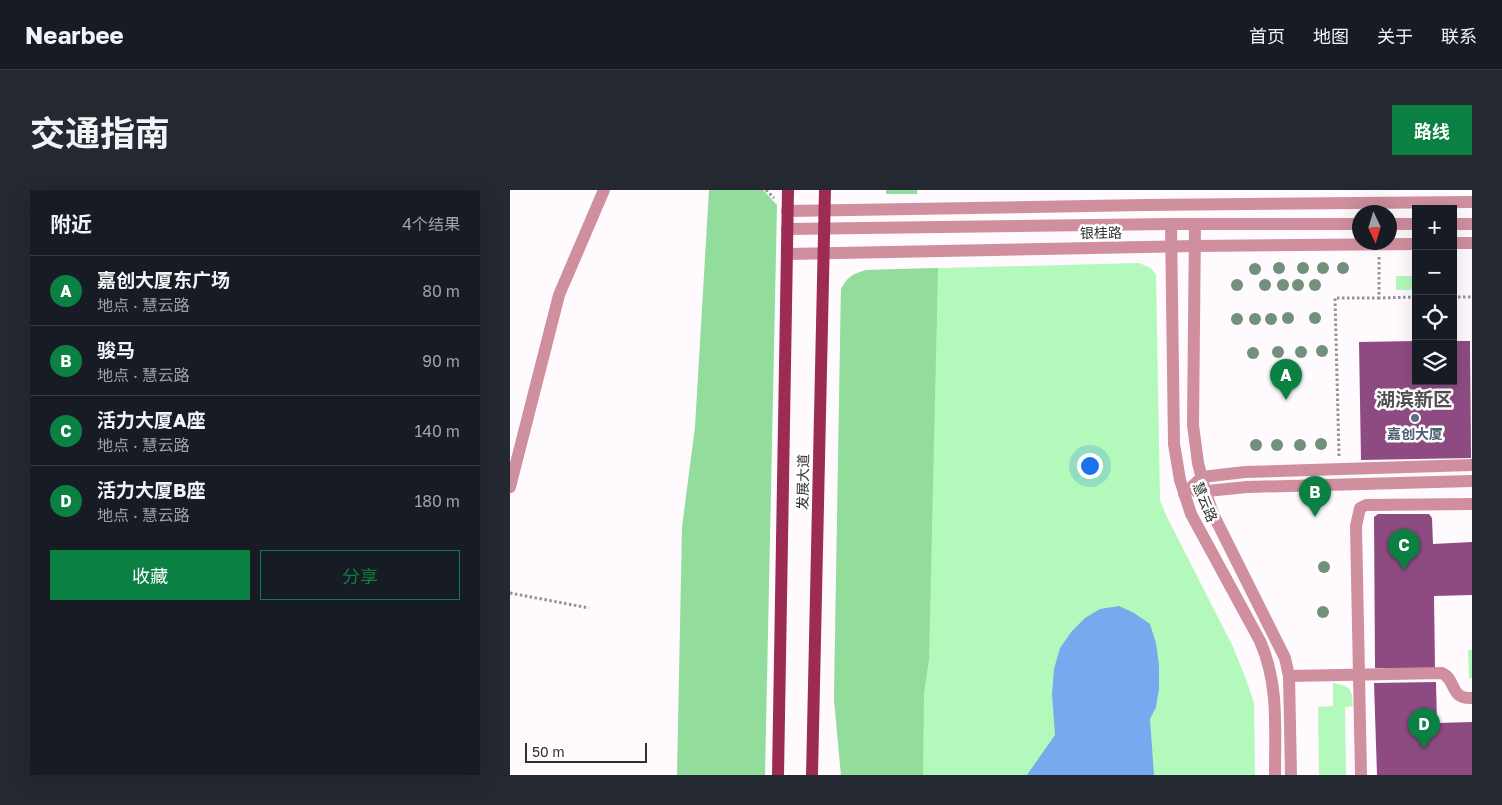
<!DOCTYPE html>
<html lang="zh">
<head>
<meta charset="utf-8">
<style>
	:root { --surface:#171b24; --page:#242831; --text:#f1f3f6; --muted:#9ea1a6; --line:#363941; --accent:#0b8043 }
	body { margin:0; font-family:"Golos Text","Noto Sans SC",sans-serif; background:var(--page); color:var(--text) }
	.controls { position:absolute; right:15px; top:15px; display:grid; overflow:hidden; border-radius:0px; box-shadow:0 5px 20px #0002 }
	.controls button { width:45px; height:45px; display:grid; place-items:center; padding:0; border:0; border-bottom:1px solid var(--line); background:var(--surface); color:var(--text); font:25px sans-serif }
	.compass { position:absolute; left:842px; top:15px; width:45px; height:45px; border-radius:50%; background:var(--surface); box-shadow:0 5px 20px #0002; rotate:176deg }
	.scale { position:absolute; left:15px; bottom:12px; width:122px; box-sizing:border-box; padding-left:5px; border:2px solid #312f31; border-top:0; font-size:14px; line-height:18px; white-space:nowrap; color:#312f31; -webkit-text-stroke:4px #fff; paint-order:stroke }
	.you { position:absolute; left:579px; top:275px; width:18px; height:18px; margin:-12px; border:4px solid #fff; border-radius:50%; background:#1a73e8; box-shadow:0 0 0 8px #1a73e833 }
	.badge { display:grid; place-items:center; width:32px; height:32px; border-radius:50%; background:var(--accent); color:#fff; font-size:16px; font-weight:700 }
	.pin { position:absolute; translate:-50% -41px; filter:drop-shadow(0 1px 2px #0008) }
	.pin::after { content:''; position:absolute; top:26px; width:18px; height:15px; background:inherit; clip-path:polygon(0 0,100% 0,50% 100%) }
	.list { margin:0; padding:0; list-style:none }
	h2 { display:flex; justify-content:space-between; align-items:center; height:65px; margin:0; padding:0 20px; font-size:21px }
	h2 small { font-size:16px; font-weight:400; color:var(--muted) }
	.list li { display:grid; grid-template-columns:32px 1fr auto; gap:15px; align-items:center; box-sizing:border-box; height:70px; padding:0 20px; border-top:1px solid var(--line) }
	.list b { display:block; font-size:19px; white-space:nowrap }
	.list p { margin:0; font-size:16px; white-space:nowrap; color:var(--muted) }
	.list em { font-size:16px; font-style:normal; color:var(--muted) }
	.actions { display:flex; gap:10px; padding:15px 20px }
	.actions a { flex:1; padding:11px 0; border:1px solid var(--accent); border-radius:0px; text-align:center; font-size:18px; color:var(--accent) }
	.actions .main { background:var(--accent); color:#fff }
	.icon { flex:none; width:28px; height:28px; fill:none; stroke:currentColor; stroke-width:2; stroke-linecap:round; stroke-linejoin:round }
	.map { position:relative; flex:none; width:962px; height:585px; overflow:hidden; border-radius:0px }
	header { display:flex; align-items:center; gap:30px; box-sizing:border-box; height:70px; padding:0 25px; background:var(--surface); border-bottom:1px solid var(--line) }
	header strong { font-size:24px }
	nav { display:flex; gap:28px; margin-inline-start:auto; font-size:18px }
	.intro { display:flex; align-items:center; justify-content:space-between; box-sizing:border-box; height:120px; padding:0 30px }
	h1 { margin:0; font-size:35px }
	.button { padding:12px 22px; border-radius:0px; background:var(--accent); color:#fff; font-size:18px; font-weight:700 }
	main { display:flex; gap:30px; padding:0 30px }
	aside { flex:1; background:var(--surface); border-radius:0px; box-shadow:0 5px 20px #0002 }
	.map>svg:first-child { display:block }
	.green { fill:#b2f9bb }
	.forest { fill:#92dc9c }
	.water { fill:#75aaef }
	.building { fill:#8d4b82 }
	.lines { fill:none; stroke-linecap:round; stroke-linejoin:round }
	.path { stroke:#959295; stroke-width:3; stroke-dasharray:2.5 2.5; stroke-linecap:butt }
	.minor { stroke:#cf8f9e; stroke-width:12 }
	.major { stroke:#9c2c53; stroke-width:12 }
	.tree { fill:#72907c }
	.service-dot { fill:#5c6f8a; stroke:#fff; stroke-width:2 }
	.labels { text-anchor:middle; stroke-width:5; stroke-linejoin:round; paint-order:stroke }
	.street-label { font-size:14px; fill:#312f31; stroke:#fff }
	.service-label { font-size:14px; font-weight:bold; fill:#4e5e75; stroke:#fff }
	.district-label { font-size:19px; font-weight:bold; fill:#514d51; stroke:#fff }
</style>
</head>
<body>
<header>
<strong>Nearbee</strong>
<nav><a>首页</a><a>地图</a><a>关于</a><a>联系</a></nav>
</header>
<div class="intro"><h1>交通指南</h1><a class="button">路线</a></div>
<main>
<aside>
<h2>附近<small>4个结果</small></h2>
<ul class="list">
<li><span class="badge">A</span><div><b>嘉创大厦东广场</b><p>地点 · 慧云路</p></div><em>80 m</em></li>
<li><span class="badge">B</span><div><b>骏马</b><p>地点 · 慧云路</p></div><em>90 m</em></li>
<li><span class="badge">C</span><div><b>活力大厦A座</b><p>地点 · 慧云路</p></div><em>140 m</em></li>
<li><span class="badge">D</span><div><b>活力大厦B座</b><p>地点 · 慧云路</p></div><em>180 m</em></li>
</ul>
<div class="actions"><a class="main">收藏</a><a>分享</a></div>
</aside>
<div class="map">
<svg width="962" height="585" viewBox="0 0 962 585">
	<rect width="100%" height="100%" fill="#fefafe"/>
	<g class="green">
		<path d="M629,73l12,5 5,7 4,225 6,15 67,132 13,32 8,24 1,72h-414l-7,-76 7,-410c6,-12 12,-15 25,-19z"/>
		<polygon points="906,86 906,100 886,100 886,86"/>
		<polygon points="958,460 962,460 962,488 959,488"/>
		<path d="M823,493c18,3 19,6 20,23l-8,1 1,68h-27l-1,-68 15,-1z"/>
	</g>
	<g class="forest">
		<polygon points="199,0 253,0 267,15 255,585 167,585 172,337 185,237"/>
		<rect x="376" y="0" width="31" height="4"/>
		<path d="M428,78l-9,391 -5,34 -1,82h-82l-7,-76 7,-410c6,-12 12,-15 25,-19z"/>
	</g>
	<polygon class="water" points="609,416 624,423 640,434 646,453 649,475 649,499 646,517 640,529 644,585 517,585 545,545 542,504 544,479 550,458 562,441 575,428 590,419"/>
	<g class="building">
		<polygon points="906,151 906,191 943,191 943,151 960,151 961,268 851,270 849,152"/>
		<polygon points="868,324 919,324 922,328 923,354 962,352 962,405 924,406 925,478 865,478 864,327"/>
		<polygon points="926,492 927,533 962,532 962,585 867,585 864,493"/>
	</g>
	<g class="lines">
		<g class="path">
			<polyline points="256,0 264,8"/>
			<polyline points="869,67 869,108 906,107"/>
			<polyline points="943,107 962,107"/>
			<polyline points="829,266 825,108 869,108"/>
			<polyline points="0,403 79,418"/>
		</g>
		<g class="minor">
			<polyline points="277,21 635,15 962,12"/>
			<path d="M661,34l3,220 6,36 11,34 69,127c19,43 15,87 15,134"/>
			<polyline points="685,34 683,235 688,273 695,301 704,326 775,468 779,486 781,585"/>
			<polyline points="879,34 906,34"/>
			<polyline points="943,34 962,34"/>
			<polyline points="277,39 661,34 849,34"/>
			<polyline points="943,53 962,53"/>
			<polyline points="277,64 685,56 906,54"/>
			<polyline points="0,297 49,105 94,0"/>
			<polyline points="687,302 737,297 962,291"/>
			<polyline points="674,304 692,287 735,282 962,275"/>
			<path d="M779,486l153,-3c15,7 7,26 30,25"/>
			<polyline points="851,585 846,336 850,318 856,315 962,314"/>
		</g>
		<g class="major">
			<polyline points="268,585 278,0"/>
			<polyline points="302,585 315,0"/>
		</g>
	</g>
	<g class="tree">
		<circle cx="769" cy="78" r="6"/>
		<circle cx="793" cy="78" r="6"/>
		<circle cx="813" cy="78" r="6"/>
		<circle cx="833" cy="78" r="6"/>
		<circle cx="745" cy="79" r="6"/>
		<circle cx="727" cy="95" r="6"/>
		<circle cx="755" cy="95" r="6"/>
		<circle cx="773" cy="95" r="6"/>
		<circle cx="788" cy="95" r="6"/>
		<circle cx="805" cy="95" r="6"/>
		<circle cx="778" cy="128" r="6"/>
		<circle cx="805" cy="128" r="6"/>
		<circle cx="727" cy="129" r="6"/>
		<circle cx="745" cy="129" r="6"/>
		<circle cx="761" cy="129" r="6"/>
		<circle cx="812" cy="161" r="6"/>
		<circle cx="768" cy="162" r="6"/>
		<circle cx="791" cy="162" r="6"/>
		<circle cx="743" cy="163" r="6"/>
		<circle cx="811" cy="254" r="6"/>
		<circle cx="746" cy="255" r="6"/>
		<circle cx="767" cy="255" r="6"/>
		<circle cx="790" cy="255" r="6"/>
		<circle cx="814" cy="377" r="6"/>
		<circle cx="813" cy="422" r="6"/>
	</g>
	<circle class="service-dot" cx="905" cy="228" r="5"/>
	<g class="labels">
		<g class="street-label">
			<text transform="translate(591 43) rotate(-1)" y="5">银桂路</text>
			<text transform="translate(293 292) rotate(-89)" y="5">发展大道</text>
			<text transform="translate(695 312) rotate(68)" y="5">慧云路</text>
		</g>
		<g class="service-label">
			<text x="905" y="249">嘉创大厦</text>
		</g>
		<g class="district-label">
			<text x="904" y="216">湖滨新区</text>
		</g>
	</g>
</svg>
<div class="controls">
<button>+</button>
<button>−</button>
<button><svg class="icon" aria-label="locate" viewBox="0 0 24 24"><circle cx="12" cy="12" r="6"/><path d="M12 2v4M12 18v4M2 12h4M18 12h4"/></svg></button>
<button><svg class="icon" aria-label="layers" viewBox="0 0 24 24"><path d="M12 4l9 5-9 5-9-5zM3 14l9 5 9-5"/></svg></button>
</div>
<svg class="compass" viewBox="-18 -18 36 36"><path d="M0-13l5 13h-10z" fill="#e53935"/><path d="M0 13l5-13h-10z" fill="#9ea1a6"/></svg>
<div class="scale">50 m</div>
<div class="you"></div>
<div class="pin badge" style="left:776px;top:210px">A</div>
<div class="pin badge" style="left:805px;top:327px">B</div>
<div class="pin badge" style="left:894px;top:380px">C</div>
<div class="pin badge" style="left:914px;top:559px">D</div>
</div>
</main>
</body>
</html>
